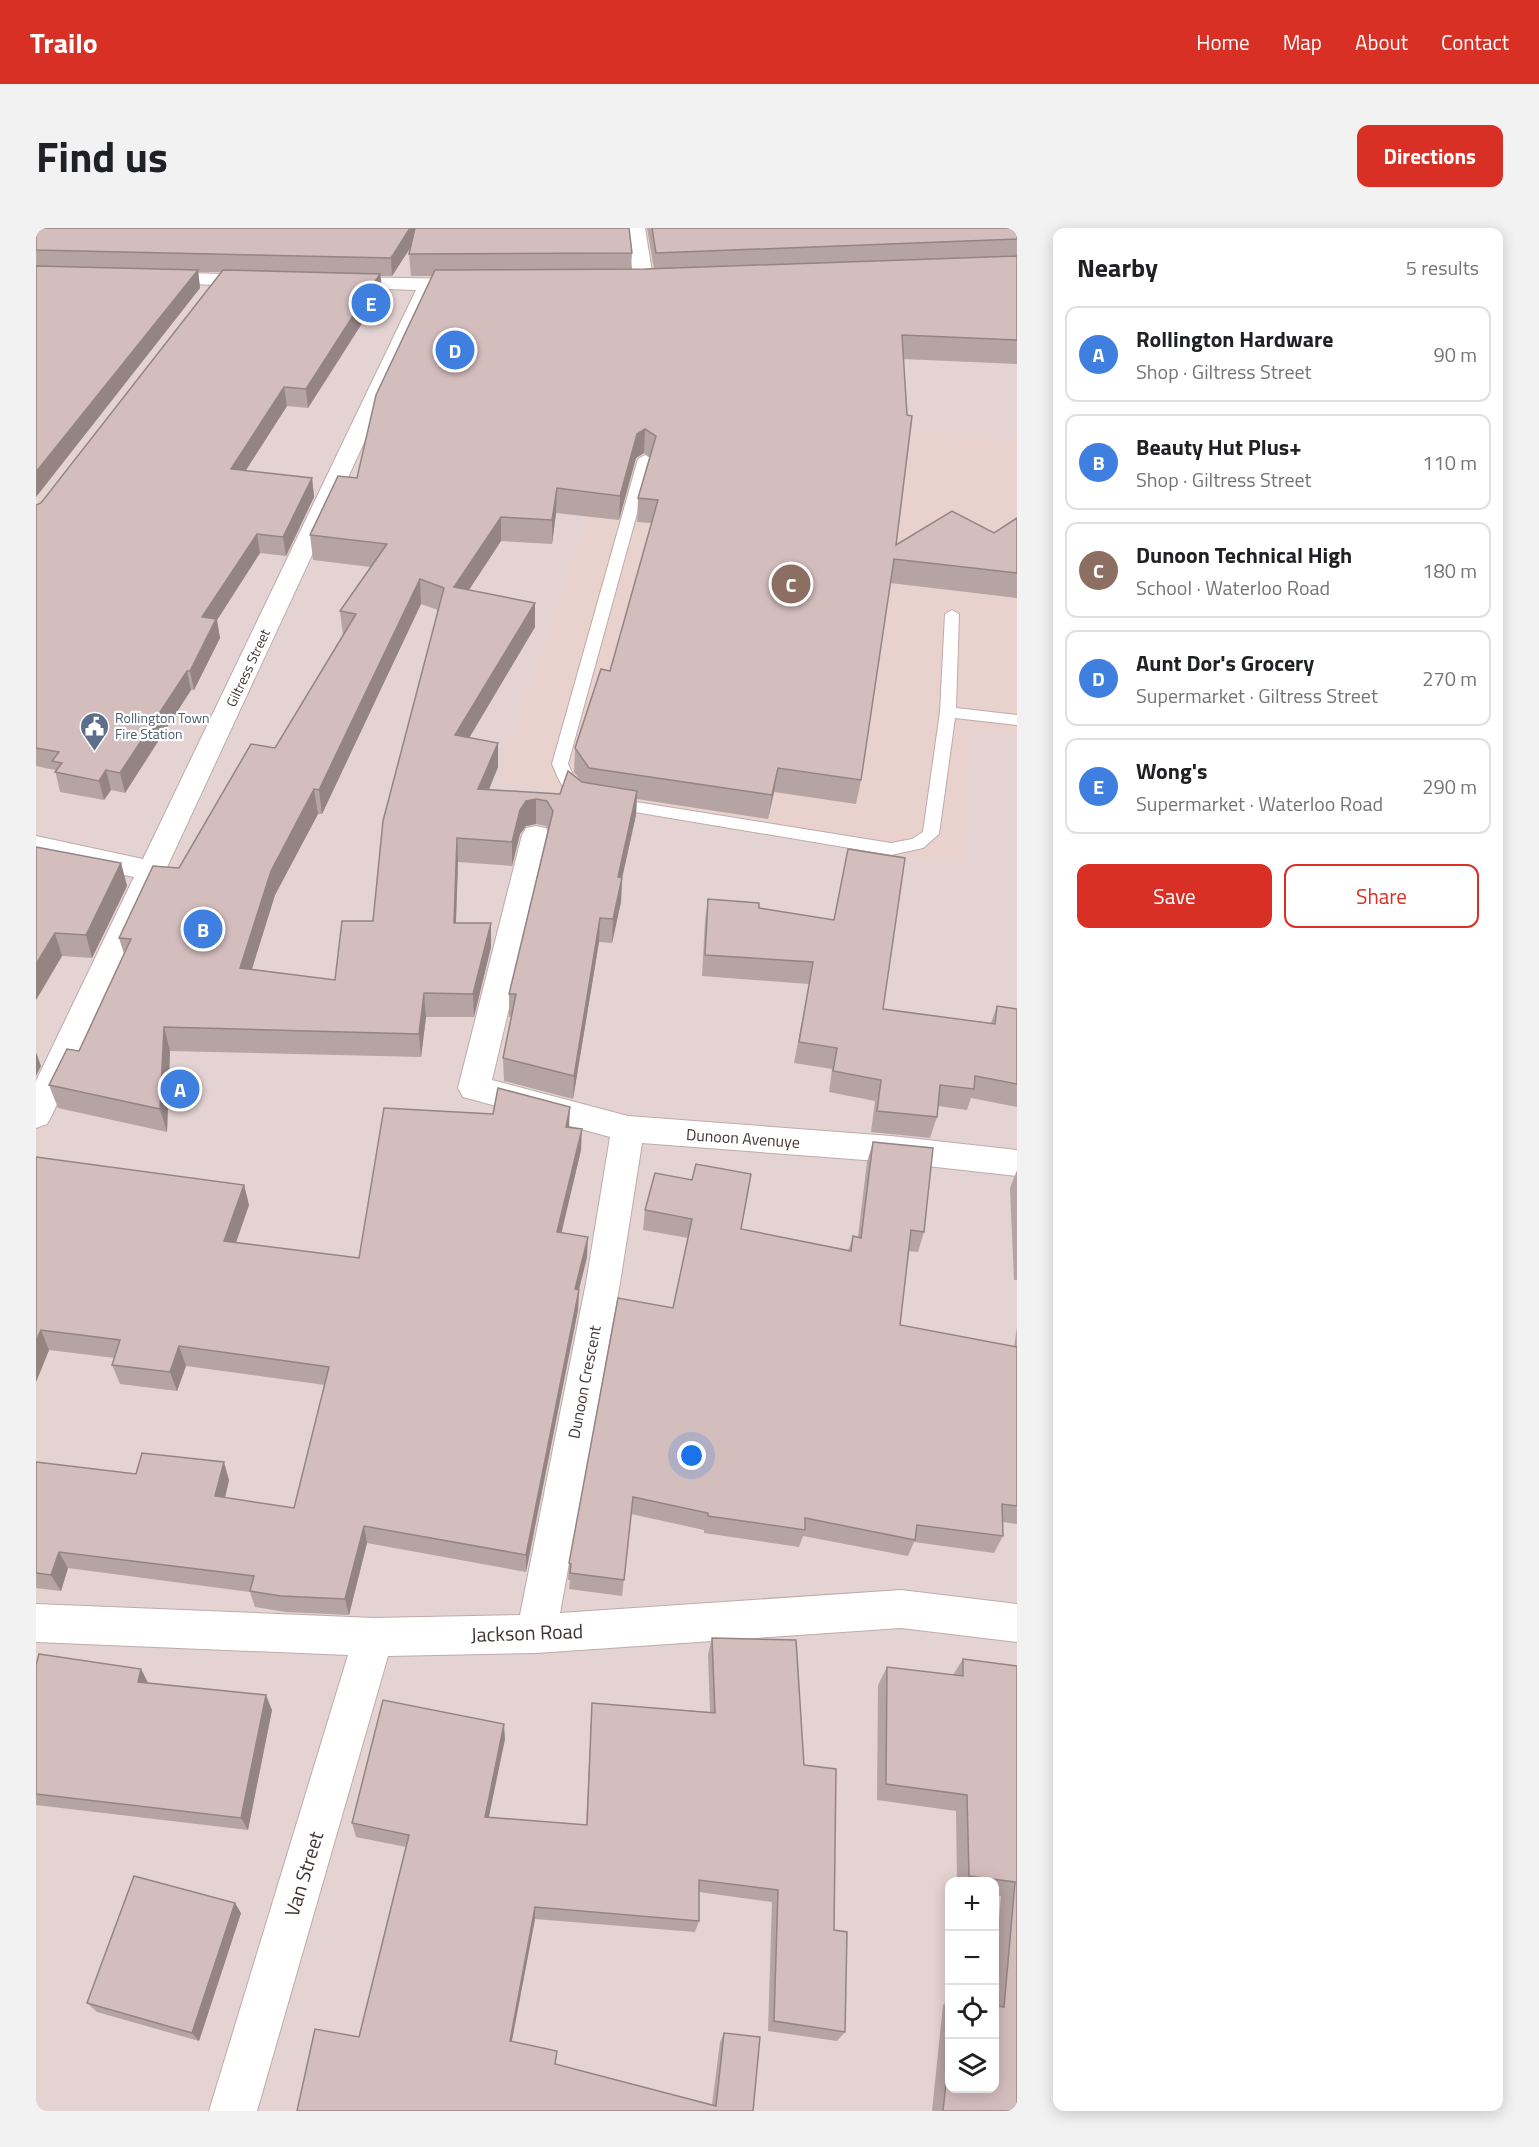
<!DOCTYPE html>
<html lang="en">
<head>
<meta charset="utf-8">
<style>
	:root { --surface:#fff; --page:#f2f2f2; --text:#202124; --muted:#757577; --line:#e0e0e0; --accent:#d93025 }
	body { margin:0; font-family:"Titillium Web",sans-serif; background:var(--page); color:var(--text) }
	.controls { position:absolute; right:18px; bottom:18px; display:grid; overflow:hidden; border-radius:12px; box-shadow:0 3px 15px #0003 }
	.controls button { width:54px; height:54px; display:grid; place-items:center; padding:0; border:0; border-bottom:2px solid var(--line); background:var(--surface); color:var(--text); font:30px sans-serif }
	.you { position:absolute; left:656px; top:1228px; width:21px; height:21px; margin:-15px; border:4px solid #fff; border-radius:50%; background:#1a73e8; box-shadow:0 0 0 9px #1a73e833 }
	.badge { display:grid; place-items:center; width:39px; height:39px; border-radius:50%; background:var(--accent); color:#fff; font-size:20px; font-weight:700 }
	.pin { position:absolute; translate:-50% -50%; border:3px solid #fff; box-shadow:0 2px 6px #0006 }
	.list { margin:0; padding:0; list-style:none }
	h2 { display:flex; justify-content:space-between; align-items:center; height:78px; margin:0; padding:0 24px; font-size:26px }
	h2 small { font-size:20px; font-weight:400; color:var(--muted) }
	.list li { display:grid; grid-template-columns:39px 1fr auto; gap:18px; align-items:center; box-sizing:border-box; height:96px; margin:0 12px 12px; padding:0 12px; border:2px solid var(--line); border-radius:12px }
	.list b { display:block; font-size:22px; white-space:nowrap }
	.list p { margin:0; font-size:20px; white-space:nowrap; color:var(--muted) }
	.list em { font-size:20px; font-style:normal; color:var(--muted) }
	.actions { display:flex; gap:12px; padding:18px 24px }
	.actions a { flex:1; padding:14px 0; border:2px solid var(--accent); border-radius:12px; text-align:center; font-size:21px; color:var(--accent) }
	.actions .main { background:var(--accent); color:#fff }
	.icon { flex:none; width:33px; height:33px; fill:none; stroke:currentColor; stroke-width:2; stroke-linecap:round; stroke-linejoin:round }
	.map { position:relative; flex:none; width:981px; height:1883px; overflow:hidden; border-radius:12px }
	header { display:flex; align-items:center; gap:36px; box-sizing:border-box; height:84px; padding:0 30px; background:var(--accent); color:#fff }
	header strong { font-size:28px }
	nav { display:flex; gap:33px; margin-inline-start:auto; font-size:21px }
	.intro { display:flex; align-items:center; justify-content:space-between; box-sizing:border-box; height:144px; padding:0 36px }
	h1 { margin:0; font-size:42px }
	.button { padding:15px 27px; border-radius:12px; background:var(--accent); color:#fff; font-size:21px; font-weight:700 }
	main { display:flex; gap:36px; padding:0 36px }
	aside { flex:1; background:var(--surface); border-radius:12px; box-shadow:0 3px 15px #0003 }
	.map>svg:first-child { display:block }
	.residential { fill:#e4d3d2; fill-rule:evenodd }
	.education { fill:#e9d1ce }
	.lines { fill:none; stroke-linecap:round; stroke-linejoin:round }
	.service-casing { stroke:#beabaa; stroke-width:2 }
	.minor-casing { stroke:#beabaa; stroke-width:2 }
	.service { fill:#fff; fill-rule:evenodd }
	.minor { fill:#fff; fill-rule:evenodd }
	.wall { fill:#b6a3a3; fill-rule:evenodd }
	.shaded-wall { fill:#948484 }
	.building { fill:#d4bdbd; stroke:#948484; stroke-width:1.5; fill-rule:evenodd }
	.labels { text-anchor:middle; stroke-width:4.5; stroke-linejoin:round; paint-order:stroke }
	.far-street-label { font-size:14px; fill:#423434; stroke:#fff }
	.far-service-label { font-size:14px; fill:#4e5e75; stroke:#fff; text-anchor:start }
	.street-label { font-size:16px; fill:#423434; stroke:#fff }
	.near-street-label { font-size:20px; fill:#423434; stroke:#fff }
</style>
</head>
<body>
<header>
<strong>Trailo</strong>
<nav><a>Home</a><a>Map</a><a>About</a><a>Contact</a></nav>
</header>
<div class="intro"><h1>Find us</h1><a class="button">Directions</a></div>
<main>
<div class="map">
<svg width="981" height="1883" viewBox="0 0 981 1883">
	<rect width="100%" height="100%" fill="#f0e4e3"/>
	<path class="residential" d="M0,0h981v1883h-981zM914,1654h44v206h-44z"/>
	<polygon class="education" points="593,172 981,212 981,506 937,501 926,635 511,574 514,562 459,553"/>
	<g class="lines">
		<defs>
			<g id="service">
				<path d="M609,227l7,4 -84,305 8,17 14,17 -2,4c-19,5 -30,-24 -36,-38l86,-305z"/>
				<polygon points="916,382 923,386 920,480 981,487 981,497 919,490 903,606 887,620 855,627 575,580 569,579 567,575 569,571 575,570 855,615 876,611 887,604 904,484 909,386"/>
			</g>
			<g id="minor">
				<polygon points="591,0 609,0 618,56 615,60 601,60 598,56"/>
				<polygon points="119,44 224,47 231,49 234,53 231,57 224,59 112,54 109,50 112,46"/>
				<polygon points="299,49 436,51 443,53 446,57 443,61 399,62 16,887 11,896 0,900 0,853 98,649 0,628 0,608 107,631 380,62 292,59 289,55 292,51"/>
				<polygon points="500,598 510,600 514,607 456,852 592,888 855,908 981,922 981,948 855,934 606,915 584,1055 524,1385 865,1362 981,1376 981,1414 865,1400 500,1425 352,1428 221,1883 173,1883 312,1427 0,1414 0,1376 338,1390 484,1387 550,1055 574,909 427,869 422,860 486,607 490,600"/>
			</g>
		</defs>
		<use href="#service" class="service-casing"/>
		<use href="#minor" class="minor-casing"/>
		<use href="#service" class="service"/>
		<use href="#minor" class="minor"/>
	</g>
	<g class="wall">
		<path d="M0,0l596,25 -1,16h23l-7,-41h370v136l-114,-5 -7,186 98,-12 23,-15v80l-127,-15 -29,197 -5,24 -82,-12 -6,27 -131,-20 -1,16 -14,63 -1,24 -9,41 -13,-1 -26,157 -69,-18 -1,-23 8,-41h-2v-23l39,-165 -2,-3 -10,-2 -10,2 -6,8 -8,32 -54,-4 -2,61 35,24 -17,70h-48l-5,40 -251,-6 -3,81 -109,-24 -9,-23 30,-34 45,-97 -5,-16 60,-70 96,-120 68,-113 -3,-24 31,-44 -58,-7 -3,-25 47,-57 76,-202h-22l-2,-22 2,-8 -19,30h-11l1,16 -74,116 -21,-2 -42,65 67,7 2,19 -28,59 -26,-3 -43,67 3,18 -26,52h-3l-66,103 -14,-3 -7,10 -44,-8 -5,-22 -19,-4v-261l5,-2 181,-231h-24l2,16 -164,209zM608,225l6,4 -12,41 -1,24 15,1 -42,148 -35,77 -1,24 6,8 -20,14 -71,-4 9,-23v-24l-29,-5 66,-111 -66,-37 32,-49 51,3 4,-31 63,7 17,-62zM385,376l17,6 -65,311 -38,59 -83,-11 23,-74 43,-81h4z"/>
		<polygon points="0,619 85,635 91,658 56,730 26,728 0,772"/>
		<polygon points="672,671 723,680 847,781 955,795 961,778 981,781 981,879 935,870 931,882 902,878 901,889 894,910 835,904 839,873 793,864 796,841 758,835 773,756 666,748 669,693"/>
		<polygon points="533,899 545,922 525,1004 551,1029 543,1062 542,1082 490,1344 331,1315 313,1387 250,1384 219,1379 214,1364 32,1340 25,1363 0,1360 0,1234 100,1246 193,1252 189,1270 258,1280 289,1157 150,1138 141,1163 84,1156 76,1137 79,1130 13,1122 0,1154 0,929 208,957 213,977 200,1015 323,1030"/>
		<polygon points="837,914 888,1004 882,1024 872,1023 864,1097 978,1119 981,1099 981,1296 967,1294 967,1308 958,1325 878,1314 872,1328 767,1308 763,1319 668,1305 668,1302 595,1286 586,1368 533,1361 534,1352 532,1352 533,1335 637,1080 652,1010 607,1002 609,982 812,1023 817,1008 822,1009 831,934"/>
		<polygon points="981,942 981,1052 978,1052 974,960"/>
		<polygon points="676,1410 768,1537 798,1702 809,1804 801,1813 732,1803 736,1674 663,1664 663,1693 659,1704 499,1691 476,1813 520,1837 676,1877 684,1814 688,1805 717,1883 261,1883 323,1809 370,1619 320,1609 316,1595 469,1511 452,1590 550,1597 556,1475 674,1484 672,1427"/>
		<polygon points="927,1431 981,1438 981,1883 896,1883 907,1777 914,1770 914,1860 958,1860 958,1747 965,1668 958,1667 958,1653 921,1653 920,1583 841,1572 842,1457 851,1439 917,1447"/>
		<polygon points="0,1437 105,1441 112,1455 236,1482 212,1602 0,1577"/>
		<polygon points="205,1685 163,1813 61,1784 51,1775"/>
	</g>
	<g class="shaded-wall">
		<polygon points="374,0 383,0 384,5 356,48 355,30"/>
		<polygon points="162,42 164,60 0,269 0,244"/>
		<polygon points="344,46 346,64 272,180 270,161"/>
		<polygon points="248,159 251,178 198,261 195,241"/>
		<polygon points="609,201 608,225 600,230 583,292 584,268 601,206"/>
		<polygon points="276,250 278,269 250,328 247,309"/>
		<polygon points="521,260 520,285 516,316 516,292"/>
		<polygon points="465,289 465,313 419,383 418,359"/>
		<polygon points="221,306 224,325 181,392 184,410 158,462 154,443 166,389"/>
		<polygon points="384,351 385,376 286,586 283,562"/>
		<polygon points="499,375 499,399 420,532 419,507"/>
		<polygon points="151,443 155,462 89,565 84,545"/>
		<polygon points="462,515 462,539 443,585 442,561"/>
		<polygon points="742,540 738,564 732,591 736,567"/>
		<polygon points="70,542 75,562 68,572 63,553"/>
		<polygon points="278,561 282,586 239,667 209,763 204,740 235,643"/>
		<polygon points="601,563 600,587 581,673 582,649"/>
		<polygon points="500,571 500,596 490,598 484,606 476,638 476,614 484,582 490,573"/>
		<polygon points="421,610 422,634 419,719 418,695"/>
		<polygon points="85,635 91,658 56,730 50,707"/>
		<polygon points="586,650 585,674 576,715 577,691"/>
		<polygon points="564,690 563,714 537,871 538,848"/>
		<polygon points="455,695 455,719 438,789 437,766"/>
		<polygon points="19,705 26,728 0,772 0,736"/>
		<polygon points="388,765 390,789 385,829 383,806"/>
		<polygon points="128,799 134,823 131,904 124,881"/>
		<polygon points="0,824 5,838 0,848"/>
		<polygon points="534,879 533,900 530,899"/>
		<polygon points="546,901 545,922 521,1024 521,1004"/>
		<polygon points="208,957 213,977 193,1034 188,1013"/>
		<polygon points="552,1009 551,1029 538,1081 539,1061"/>
		<polygon points="543,1062 542,1082 490,1344 490,1327"/>
		<polygon points="5,1102 13,1122 0,1154 0,1113"/>
		<polygon points="143,1118 150,1138 141,1163 134,1144"/>
		<polygon points="188,1234 193,1252 185,1286 179,1268"/>
		<polygon points="328,1298 331,1315 313,1387 309,1371"/>
		<polygon points="23,1324 32,1340 25,1363 15,1347"/>
		<polygon points="105,1441 113,1457 102,1454"/>
		<polygon points="230,1467 236,1482 212,1602 205,1590"/>
		<polygon points="468,1496 469,1511 450,1603 449,1589"/>
		<polygon points="199,1675 205,1685 163,1813 156,1805"/>
		<polygon points="499,1679 499,1691 474,1822 474,1813"/>
	</g>
	<g class="building">
		<polygon points="0,0 374,0 355,30 0,22"/>
		<polygon points="379,0 593,0 596,25 373,26"/>
		<polygon points="616,0 981,0 981,11 620,25"/>
		<path d="M981,28v84l-115,-5 5,80 5,1 -16,129 56,-34 42,22 23,-15v55l-123,-14 -33,221 -83,-12 -6,27 -183,-27 -14,-20 26,-79 9,2 48,-171 -20,-2 18,-62 -11,-7 -8,5 -17,62 -63,-8 -5,32 -51,-3 -47,70 81,16 -80,132 43,8 -20,46 82,5 8,-23 14,11 55,9 -19,86 4,1 -9,41 -13,-1 -26,158 -71,-18 13,-64h-7l44,-183 -6,-10 -11,-2 -10,2 -6,9 -8,32 -55,-4 -3,85h37l-18,71 -49,-1 -5,41 -255,-7 -4,82 -111,-24 18,-36 12,2 52,-112 -12,-1 34,-72 26,2 72,-124 24,4 81,-134 -16,-3 47,-67 -77,-9 28,-59 19,2 19,-83 59,-125 210,-1zM384,351l24,9 -61,233 -10,100h-31l-7,59 -95,-12 31,-97 43,-82 5,1z"/>
		<polygon points="0,38 162,42 0,244"/>
		<polygon points="187,42 344,46 270,161 248,159 195,241 276,250 247,309 221,306 166,389 180,391 154,443 151,443 84,545 70,542 63,553 19,544 26,535 16,533 23,524 0,520 0,277 5,275"/>
		<polygon points="0,619 85,635 50,707 19,705 0,736"/>
		<polygon points="812,621 869,630 847,781 959,796 961,778 981,781 981,856 939,848 938,861 904,857 901,889 841,883 845,852 797,843 801,820 763,814 777,734 669,727 672,671 723,675 723,680 798,692"/>
		<polygon points="462,860 534,879 530,899 546,901 521,1004 552,1009 539,1061 543,1062 490,1327 328,1298 309,1371 245,1368 214,1363 218,1348 23,1324 15,1347 0,1345 0,1234 100,1246 106,1225 188,1234 179,1268 258,1280 293,1139 143,1118 134,1144 76,1137 84,1112 5,1102 0,1113 0,929 208,957 188,1013 323,1030 348,880 457,886"/>
		<polygon points="837,914 897,920 888,1004 875,1002 864,1097 981,1119 981,1278 966,1276 967,1308 881,1297 879,1312 769,1290 769,1302 672,1288 672,1285 597,1269 588,1352 534,1345 535,1336 533,1335 582,1070 637,1080 656,991 609,982 619,945 656,952 660,936 715,946 705,1001 815,1023 817,1008 825,1010"/>
		<polygon points="676,1410 760,1412 768,1537 800,1541 798,1702 811,1704 809,1804 738,1793 742,1662 663,1652 663,1693 499,1679 474,1813 521,1823 519,1836 680,1878 688,1805 724,1809 717,1883 261,1883 279,1801 323,1809 373,1607 316,1595 347,1472 468,1496 449,1589 551,1597 556,1475 679,1485"/>
		<polygon points="3,1426 105,1441 102,1454 230,1467 205,1590 0,1566 0,1437"/>
		<polygon points="927,1431 981,1438 981,1883 907,1883 914,1817 914,1860 958,1860 958,1777 968,1779 979,1654 933,1648 931,1567 850,1556 851,1439 927,1448"/>
		<polygon points="98,1648 199,1675 156,1805 51,1775"/>
	</g>
	<defs>
		<symbol id="civic-pin" viewBox="-11 -11 22 30"><path d="M0 17L-7.5 6A9.5 9.5 0 1 1 7.5 6Z" fill="#5c6f8a" stroke="#fff"/><path d="M-.6-6.5H3V-4.5H.6V-3L4-1V1h2V6H-6V1h2V-1L-.6-3ZM-1.2 2.5V6h2.4V2.5Z" fill="#fff"/></symbol>
	</defs>
	<g fill-rule="evenodd">
		<use href="#civic-pin" x="42" y="482" width="33" height="45"/>
	</g>
	<g class="labels">
		<g class="far-street-label">
			<text transform="translate(212 440) rotate(-65)" y="5">Giltress Street</text>
		</g>
		<g class="far-service-label">
			<text x="79" y="495">Rollington Town<tspan x="79" dy="16">Fire Station</tspan></text>
		</g>
		<g class="street-label">
			<text transform="translate(707 910) rotate(4)" y="6">Dunoon Avenuye</text>
			<text transform="translate(548 1154) rotate(-79)" y="6">Dunoon Crescent</text>
		</g>
		<g class="near-street-label">
			<text transform="translate(491 1405) rotate(-2)" y="7">Jackson Road</text>
			<text transform="translate(268 1646) rotate(-73)" y="7">Van Street</text>
		</g>
	</g>
</svg>
<div class="controls">
<button>+</button>
<button>−</button>
<button><svg class="icon" aria-label="locate" viewBox="0 0 24 24"><circle cx="12" cy="12" r="6"/><path d="M12 2v4M12 18v4M2 12h4M18 12h4"/></svg></button>
<button><svg class="icon" aria-label="layers" viewBox="0 0 24 24"><path d="M12 4l9 5-9 5-9-5zM3 14l9 5 9-5"/></svg></button>
</div>
<div class="you"></div>
<div class="pin badge" style="left:144px;top:861px;background:#3f7fe0">A</div>
<div class="pin badge" style="left:167px;top:701px;background:#3f7fe0">B</div>
<div class="pin badge" style="left:755px;top:356px;background:#8d6e63">C</div>
<div class="pin badge" style="left:419px;top:122px;background:#3f7fe0">D</div>
<div class="pin badge" style="left:335px;top:75px;background:#3f7fe0">E</div>
</div>
<aside>
<h2>Nearby<small>5 results</small></h2>
<ul class="list">
<li><span class="badge" style="background:#3f7fe0">A</span><div><b>Rollington Hardware</b><p>Shop · Giltress Street</p></div><em>90 m</em></li>
<li><span class="badge" style="background:#3f7fe0">B</span><div><b>Beauty Hut Plus+</b><p>Shop · Giltress Street</p></div><em>110 m</em></li>
<li><span class="badge" style="background:#8d6e63">C</span><div><b>Dunoon Technical High</b><p>School · Waterloo Road</p></div><em>180 m</em></li>
<li><span class="badge" style="background:#3f7fe0">D</span><div><b>Aunt Dor's Grocery</b><p>Supermarket · Giltress Street</p></div><em>270 m</em></li>
<li><span class="badge" style="background:#3f7fe0">E</span><div><b>Wong's</b><p>Supermarket · Waterloo Road</p></div><em>290 m</em></li>
</ul>
<div class="actions"><a class="main">Save</a><a>Share</a></div>
</aside>
</main>
</body>
</html>
